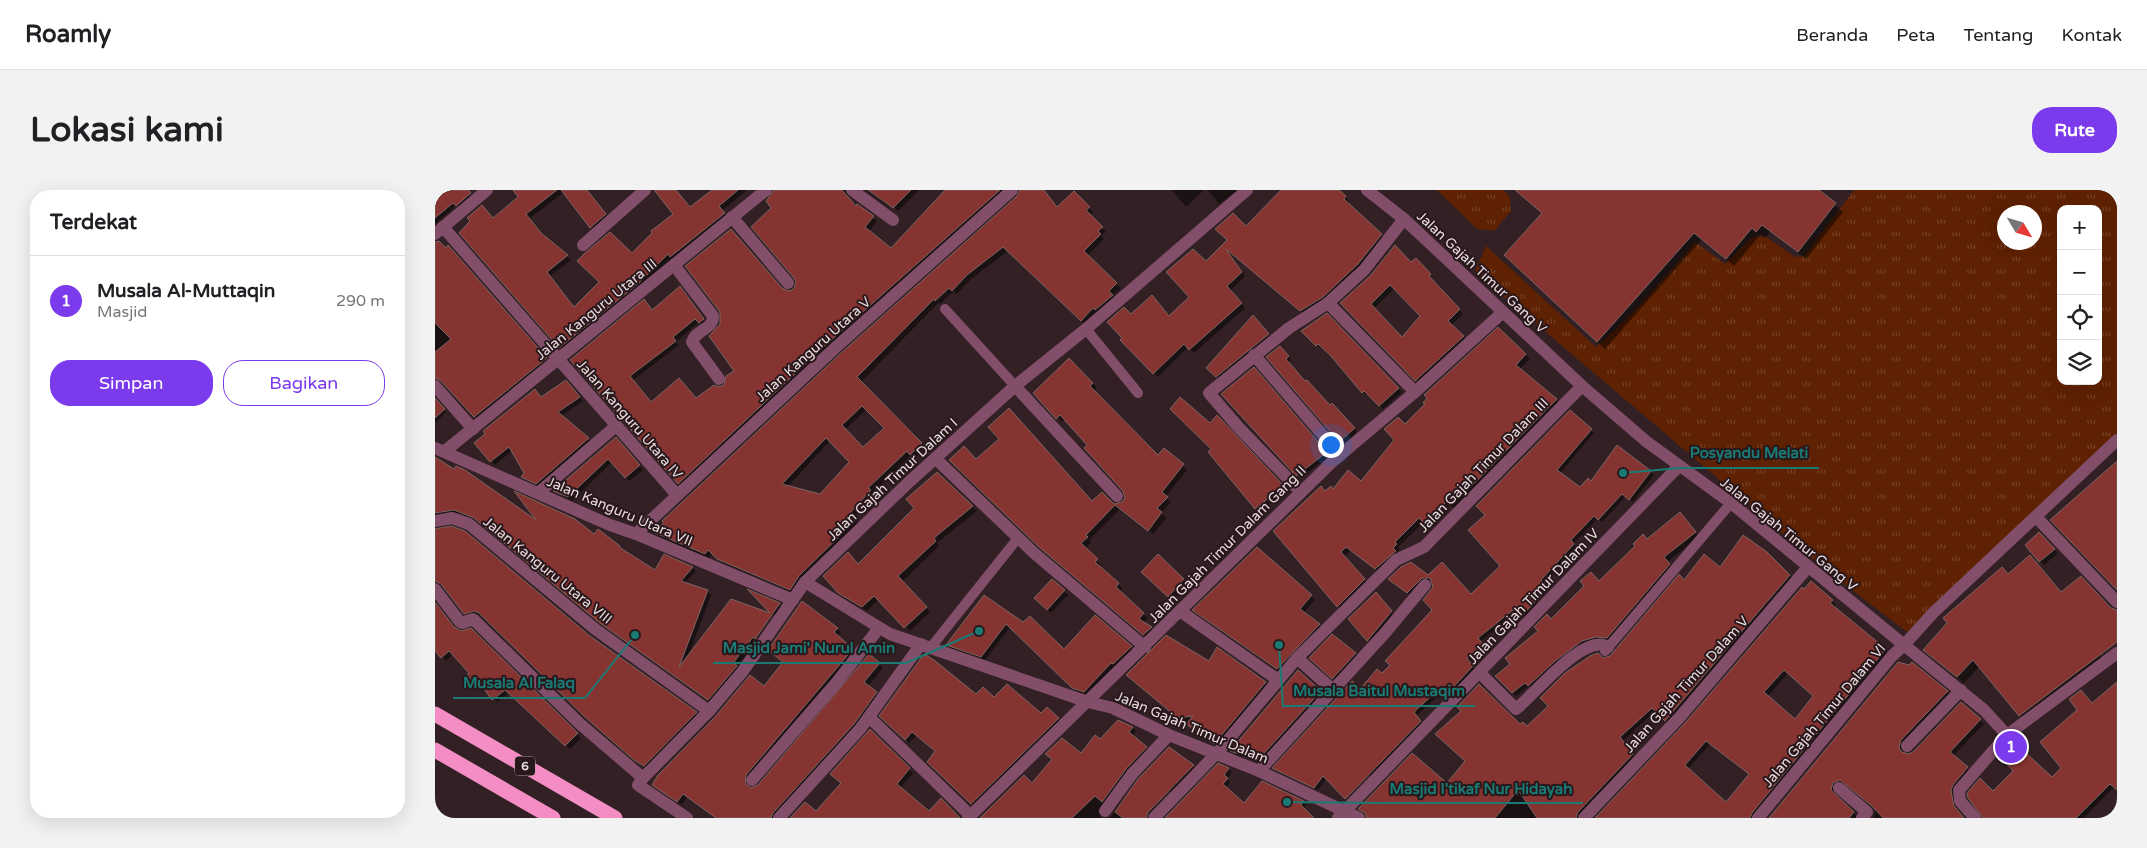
<!DOCTYPE html>
<html lang="id">
<head>
<meta charset="utf-8">
<style>
	:root { --surface:#fff; --page:#f2f2f2; --text:#202124; --muted:#757577; --line:#e0e0e0; --accent:#7c3aed }
	body { margin:0; font-family:"Varela Round",sans-serif; background:var(--page); color:var(--text) }
	.controls { position:absolute; right:15px; top:15px; display:grid; overflow:hidden; border-radius:10px; box-shadow:0 5px 20px #0002 }
	.controls button { width:45px; height:45px; display:grid; place-items:center; padding:0; border:0; border-bottom:1px solid var(--line); background:var(--surface); color:var(--text); font:25px sans-serif }
	.compass { position:absolute; left:1562px; top:15px; width:45px; height:45px; border-radius:50%; background:var(--surface); box-shadow:0 5px 20px #0002; rotate:128deg }
	.you { position:absolute; left:895px; top:254px; width:18px; height:18px; margin:-12px; border:4px solid #fff; border-radius:50%; background:#1a73e8; box-shadow:0 0 0 8px #1a73e833 }
	.badge { display:grid; place-items:center; width:32px; height:32px; border-radius:50%; background:var(--accent); color:#fff; font-size:16px; font-weight:700 }
	.pin { position:absolute; translate:-50% -50%; border:2px solid #fff; box-shadow:0 1px 5px #0006 }
	.list { margin:0; padding:0; list-style:none }
	h2 { display:flex; justify-content:space-between; align-items:center; height:65px; margin:0; padding:0 20px; font-size:21px }
	h2 small { font-size:16px; font-weight:400; color:var(--muted) }
	.list li { display:grid; grid-template-columns:32px 1fr auto; gap:15px; align-items:center; box-sizing:border-box; height:90px; padding:0 20px; border-top:1px solid var(--line) }
	.list b { display:block; font-size:19px; white-space:nowrap }
	.list p { margin:0; font-size:16px; white-space:nowrap; color:var(--muted) }
	.list em { font-size:16px; font-style:normal; color:var(--muted) }
	.actions { display:flex; gap:10px; padding:15px 20px }
	.actions a { flex:1; padding:11px 0; border:1px solid var(--accent); border-radius:20px; text-align:center; font-size:18px; color:var(--accent) }
	.actions .main { background:var(--accent); color:#fff }
	.icon { flex:none; width:28px; height:28px; fill:none; stroke:currentColor; stroke-width:2; stroke-linecap:round; stroke-linejoin:round }
	.map { position:relative; flex:none; width:1682px; height:628px; overflow:hidden; border-radius:20px }
	header { display:flex; align-items:center; gap:30px; box-sizing:border-box; height:70px; padding:0 25px; background:var(--surface); border-bottom:1px solid var(--line) }
	header strong { font-size:24px }
	nav { display:flex; gap:28px; margin-inline-start:auto; font-size:18px }
	.intro { display:flex; align-items:center; justify-content:space-between; box-sizing:border-box; height:120px; padding:0 30px }
	h1 { margin:0; font-size:35px }
	.button { padding:12px 22px; border-radius:20px; background:var(--accent); color:#fff; font-size:18px; font-weight:700 }
	main { display:flex; gap:30px; padding:0 30px }
	aside { flex:1; background:var(--surface); border-radius:20px; box-shadow:0 5px 20px #0002 }
	.map>svg:first-child { display:block }
	.grass { fill:url(#grass-tufts); fill-rule:evenodd }
	.shadow { fill:#0007; fill-rule:evenodd }
	.building { fill:#863431; stroke:#7b6563; fill-rule:evenodd }
	.lines { fill:none; stroke-linecap:round; stroke-linejoin:round }
	.lane { stroke:#824e6a; stroke-width:10 }
	.street { stroke:#824e6a; stroke-width:12 }
	.highway { stroke:#f38dc4; stroke-width:15 }
	.labels { text-anchor:middle; stroke-width:4; stroke-linejoin:round; paint-order:stroke }
	.shield { fill:#28171b; stroke:#afa1a4; stroke-width:1 }
	.shield-label { font-size:12px; font-weight:bold; fill:#e9dcdf }
	.street-label { font-size:14px; fill:#e9dcdf; stroke:#28171b }
	.leader { fill:none; stroke:#1a7b74; stroke-width:2 }
	.callout-dot { fill:#1a7b74; stroke:#28171b; stroke-width:2 }
	.callout-label { font-size:15px; text-anchor:middle; font-weight:bold; fill:#1a7b74; stroke:#28171b; stroke-width:4; stroke-linejoin:round; paint-order:stroke }
</style>
</head>
<body>
<header>
<strong>Roamly</strong>
<nav><a>Beranda</a><a>Peta</a><a>Tentang</a><a>Kontak</a></nav>
</header>
<div class="intro"><h1>Lokasi kami</h1><a class="button">Rute</a></div>
<main>
<aside>
<h2>Terdekat<small></small></h2>
<ul class="list">
<li><span class="badge">1</span><div><b>Musala Al-Muttaqin</b><p>Masjid</p></div><em>290 m</em></li>
</ul>
<div class="actions"><a class="main">Simpan</a><a>Bagikan</a></div>
</aside>
<div class="map">
<svg width="1682" height="628" viewBox="0 0 1682 628">
	<defs>
		<pattern id="grass-tufts" width="24" height="20" patternUnits="userSpaceOnUse" patternTransform="scale(1.25)"><rect width="24" height="20" fill="#5e2101"/><path d="M3 7l-1-3M5 7V3M7 7l1-3M15 17l-1-3M17 17v-4M19 17l1-3" fill="none" stroke="#754126"/></pattern>
	</defs>
	<rect width="100%" height="100%" fill="#322024"/>
	<g class="grass">
		<polygon points="1002,0 1068,0 1075,7 1076,21 1059,41 1042,39"/>
		<path d="M1419,0h263v246l-183,169 -27,27 -80,-61 -352,-299 11,-26 110,101c37,-32 68,-68 99,-105l30,22 27,-27 13,-1 30,21 9,-1zM1626,19h37v172h-37zM1570,22h30v30h-30z"/>
	</g>
	<g class="shadow">
		<polygon points="0,0 37,0 34,3 38,7 25,18 22,15 0,34"/>
		<polygon points="80,0 152,0 174,29 160,41 129,2 94,29 108,46 136,70 115,86 139,118 240,23 220,0 241,0 256,18 279,0 312,0 287,21 293,28 240,71 238,68 208,97 129,161 58,29 85,7"/>
		<polygon points="339,0 414,0 413,5 415,10 442,31 434,42 456,60 511,0 574,0 248,297 137,170 213,115 218,121 249,102 272,134 269,137 264,132 241,152 244,155 198,190 216,213 261,209 290,196 347,100 354,102 360,100 362,92 337,18"/>
		<polygon points="431,0 484,0 463,21 456,14 454,17"/>
		<path d="M586,0h15l36,31 2,-29 19,20 -3,3 16,17 -5,4 3,3 -17,17 34,32 -8,8 3,4 -30,25 -78,-74 -37,28 -14,15 -3,-3 -14,13 -1,-2 -78,80 64,66 -10,10 -3,-4 -40,39 2,2 -21,23 6,7 -65,68 -71,-30 -10,-10 -4,5 -49,-21 -4,-4 362,-336zM432,219l18,19 -22,21 -18,-19zM395,251l21,21 -31,34 -32,-10z"/>
		<polygon points="737,0 769,0 751,17"/>
		<polygon points="773,0 803,0 784,14"/>
		<polygon points="848,0 903,0 914,11 912,14 950,49 927,78 870,125 792,58 810,86 795,101 810,118 759,163 753,157 723,187 686,150 696,126 734,127 755,107 771,73 811,38"/>
		<polygon points="1081,0 1382,0 1408,22 1371,69 1336,41 1330,48 1325,45 1299,76 1267,49 1170,159 1078,73 1109,24"/>
		<polygon points="0,53 17,61 114,172 43,230 0,170"/>
		<path d="M981,70l47,54 -12,11 16,15 -47,43 -79,-80zM960,98l27,28 -20,23 -28,-31z"/>
		<polygon points="892,125 967,202 948,219 933,203 931,205 928,202 887,156 885,158 868,141"/>
		<polygon points="818,127 835,146 784,188 773,178"/>
		<polygon points="1063,139 1095,169 1084,179 1125,214 1019,318 1007,307 1006,309 1014,317 995,337 989,332 963,357 965,359 945,383 916,360 910,367 933,394 907,421 840,341 891,302 927,293 970,236"/>
		<polygon points="845,158 856,170 853,173 870,193 895,217 900,218 922,242 909,254 833,167"/>
		<polygon points="634,170 662,198 659,201 723,267 748,275 752,280 730,307 736,312 726,323 731,328 718,344 685,319 654,350 656,352 650,359 666,375 664,377 688,399 684,402 713,428 708,433 720,442 714,449 611,361 658,313 679,315 688,313 691,308 689,300 654,255 630,229 627,232 599,203"/>
		<polygon points="822,182 894,266 866,288 787,204"/>
		<polygon points="134,195 148,211 126,226 157,253 106,297 87,287 91,283 77,261 60,275 41,253 106,208"/>
		<polygon points="0,210 11,222 0,233"/>
		<polygon points="782,227 852,300 825,322 778,259 775,235"/>
		<polygon points="1156,240 1159,243 1125,283 1145,299 1156,292 1183,257 1219,285 1198,312 1191,306 1167,332 1163,328 1138,354 1142,358 1108,394 1111,398 1099,409 1104,415 1090,429 1082,422 1045,452 1051,458 1035,472 1041,480 1014,508 1007,502 981,526 988,534 937,588 932,583 892,588 883,600 842,581 839,578 926,499 947,485 998,420 999,397 997,391 990,390 976,406 958,392 993,386 1036,406 1067,377 1035,340"/>
		<polygon points="184,253 208,280 194,291 177,272 137,311 120,301"/>
		<polygon points="0,269 105,334 159,346 184,357 220,381 229,366 258,378 261,381 250,393 272,401 276,405 253,467 296,410 337,425 316,454 318,455 340,426 317,403 348,418 302,476 304,480 277,513 170,436 44,331 21,323 0,328"/>
		<polygon points="502,283 542,321 502,353 504,356 467,392 495,422 475,441 444,409 432,421 409,407 389,386 424,375 481,318"/>
		<polygon points="1249,328 1264,347 1232,372 1238,378 1176,451 1166,450 1098,499 1094,496 1081,506 1062,486 1077,474 1116,430 1164,393 1212,350"/>
		<polygon points="0,340 154,447 264,527 213,578 155,531 49,427 44,424 34,427 8,395 0,396"/>
		<polygon points="1604,344 1623,363 1609,375 1591,355"/>
		<polygon points="1331,363 1358,389 1234,533 1221,520 1187,552 1201,568 1146,628 933,628 928,622 1012,595 1085,536 1092,538 1166,468 1172,469 1250,391"/>
		<polygon points="723,366 752,393 738,410 708,382"/>
		<polygon points="1574,386 1682,421 1682,448 1648,445 1671,473 1591,532 1545,476 1529,493 1496,466"/>
		<polygon points="617,390 633,405 616,423 601,408"/>
		<polygon points="876,406 880,410 868,423 888,439 847,483 763,424"/>
		<polygon points="549,407 629,461 660,427 699,461 653,505 642,501 575,437 550,470 516,458 513,455"/>
		<polygon points="944,407 960,426 937,453 914,429"/>
		<path d="M1397,411l4,4 -3,3 56,46 -134,164h-158zM1353,483l26,23 -19,25 -27,-25zM1275,554l40,30 -24,30 -38,-35z"/>
		<polygon points="0,412 20,439 26,442 36,440 146,548 135,559 75,502 62,512 50,498 47,500 43,496 36,483 19,463 11,471 7,467 0,459"/>
		<polygon points="402,439 406,442 402,447 421,463 312,593 314,598 324,596 444,474 448,478 433,496 444,507 341,628 281,628 252,607 247,615 223,598 329,497"/>
		<polygon points="783,459 835,497 784,557 756,538 752,534 756,531 748,532 697,489 774,473"/>
		<polygon points="920,464 924,467 902,491 879,471"/>
		<polygon points="1477,473 1516,506 1470,554 1468,563 1474,565 1479,563 1526,513 1549,534 1518,566 1536,582 1520,601 1521,618 1530,628 1439,628 1441,619 1410,593 1402,596 1400,606 1424,628 1335,628"/>
		<polygon points="863,481 889,505 826,574 809,563 807,567 800,564 796,560"/>
		<polygon points="1682,493 1682,599 1679,597 1649,628 1549,628 1558,603 1617,588 1628,578 1657,514"/>
		<polygon points="541,506 559,509 606,525 612,518 627,533 540,617 493,572 502,562 482,545 474,553 446,526"/>
		<polygon points="697,538 701,541 697,546 714,561 666,620 665,628 559,628 597,595 665,550"/>
		<polygon points="435,541 478,583 465,598 494,623 525,628 357,628 381,623 407,594"/>
		<polygon points="734,558 761,579 738,604 727,595 697,628 675,628 704,590"/>
		<polygon points="793,579 797,582 792,589 795,592 791,598 810,615 868,612 871,615 868,619 877,628 732,628"/>
	</g>
	<g class="building">
		<polygon points="0,0 34,0 36,3 21,16 18,13 0,28"/>
		<polygon points="78,0 122,0 91,24 106,43 133,65 112,82 139,117 164,92 142,71 150,63 175,42 197,63 217,43 216,41 238,24 219,0 241,0 255,17 277,0 303,0 284,16 290,23 235,67 233,64 204,93 124,158 24,43 35,31 32,28 47,15 58,28 83,7"/>
		<polygon points="126,0 152,0 171,24 155,38"/>
		<polygon points="339,0 407,0 421,16 422,14 439,26 430,37 456,58 510,0 565,0 394,152 243,294 135,170 209,109 217,120 245,96 269,129 264,133 260,129 238,147 241,151 195,186 216,212 244,188 261,208 279,195 284,197 289,195 291,186 299,181 274,146 285,134 285,122 250,76 296,39 347,98 354,101 359,99 361,92 359,88 316,37 336,18 331,11"/>
		<polygon points="433,0 476,0 458,18"/>
		<path d="M585,0h24l13,17 17,-16 16,16 -4,3 17,17 -5,4 3,3 -17,17 33,32 -8,8 4,4 -18,15 -2,-2 -12,13 -78,-74 -36,28 -15,16 -3,-3 -14,13 -1,-2 -77,78 65,66 -12,12 -3,-4 -39,37 3,2 -21,23 6,7 -57,56 -9,14 -73,-31 -9,-9 -3,4 -50,-21 9,-11 -2,-1 178,-167 177,-158zM427,216l22,22 -21,19 -21,-22zM391,248l23,24 -29,32 -38,-10z"/>
		<polygon points="846,0 904,0 911,6 909,9 947,44 923,74 888,107 865,121 791,59 807,82 792,96 807,113 754,160 749,154 718,184 685,150 687,148 672,132 689,117 696,124 717,105 734,126 754,107 731,82 758,59 771,71 792,50 780,39 798,23 811,36"/>
		<polygon points="1080,0 1384,0 1401,13 1363,62 1327,35 1321,42 1317,38 1291,69 1259,43 1162,152 1069,65 1107,23"/>
		<polygon points="4,51 11,58 13,55 112,168 39,227 6,191 0,188 0,162 16,149 0,133 0,52"/>
		<path d="M960,55l16,17 5,-4 15,16 -2,2 31,33 -12,12 16,15 -49,45 -75,-78 30,-27zM955,95l30,31 -18,21 -31,-33z"/>
		<polygon points="892,123 964,198 944,216 929,201 927,203 895,165 883,154 881,156 866,141"/>
		<polygon points="818,125 834,144 781,187 771,178"/>
		<polygon points="1063,137 1091,164 1081,175 1122,209 1030,303 1028,301 1014,315 1011,312 990,334 984,328 960,352 962,354 958,358 961,361 940,379 911,357 906,362 930,389 902,417 838,341 886,296 890,301 896,296 898,299 913,280 926,291 959,250 949,239 963,227 970,234 990,214 988,213 992,208 989,205"/>
		<polygon points="845,156 854,166 851,169 870,191 872,190 895,215 897,213 920,238 904,252 831,167"/>
		<polygon points="634,168 658,193 655,196 723,265 729,258 749,274 727,302 733,307 722,318 727,322 713,341 680,315 651,345 653,347 646,353 663,369 660,372 684,393 681,397 709,423 704,429 717,437 708,445 604,357 514,270 529,256 541,269 564,249 553,237 574,218 657,311 667,302 679,314 687,312 690,308 688,301 649,258 652,255 625,225 621,229 598,203"/>
		<polygon points="819,177 892,262 861,286 786,204"/>
		<polygon points="131,190 145,207 123,222 154,248 101,294 86,287 89,283 74,257 55,272 39,253 50,244 48,241 100,199 106,207"/>
		<polygon points="745,207 775,233 782,225 849,296 820,319 773,262 776,259 735,219"/>
		<polygon points="0,208 10,219 0,228"/>
		<polygon points="1135,220 1157,239 1122,280 1145,297 1153,288 1156,291 1182,255 1216,281 1194,310 1187,304 1163,330 1159,326 1136,350 1139,354 1106,390 1109,394 1096,405 1101,411 1086,427 1078,420 1043,448 1048,454 1032,468 1038,476 1010,506 1003,500 979,522 986,531 910,609 888,586 879,598 837,578 917,491 926,498 942,479 947,483 955,475 950,471 997,420 988,410 998,397 995,388 987,388 972,403 953,389 966,377 976,372 993,385 1007,372 1036,404 1065,376 1033,340 1050,325 1041,316"/>
		<polygon points="181,247 205,275 190,288 173,269 133,307 118,301"/>
		<polygon points="0,267 19,279 21,276 30,280 101,330 79,301 140,329 159,344 163,339 185,356 184,357 220,380 229,364 258,377 246,391 273,400 244,477 296,409 335,423 312,399 345,413 320,449 318,447 299,472 302,476 273,510 165,433 39,328 19,320 0,323"/>
		<polygon points="1682,271 1682,400 1615,330"/>
		<polygon points="502,282 538,316 499,348 501,351 463,386 492,417 469,438 439,406 427,417 403,403 388,386 413,362 423,374 479,318 471,309"/>
		<polygon points="1245,322 1261,342 1229,367 1235,374 1172,448 1161,447 1147,451 1120,471 1093,496 1090,493 1077,503 1060,486 1075,474 1070,468 1103,441 1099,437 1112,424 1116,429 1149,396 1145,391 1156,382 1164,391 1200,356 1198,354 1208,344 1212,349"/>
		<polygon points="16,336 30,341 155,446 262,522 209,576 199,570 150,527 44,423 39,421 29,424 6,394 0,391 0,339"/>
		<polygon points="1604,342 1620,359 1604,372 1590,355"/>
		<polygon points="1308,345 1332,362 1355,385 1230,531 1217,518 1185,547 1198,564 1143,622 1141,628 1102,628 1083,600 1060,628 932,628 930,623 923,619 977,563 1012,593 1030,571 1000,544 1026,521 1022,517 1044,494 1085,534 1088,532 1092,536 1113,516 1105,508 1130,483 1155,466 1163,463 1168,468 1175,466 1244,384 1249,390 1269,364 1285,377"/>
		<polygon points="822,357 877,405 865,419 885,434 842,479 757,420"/>
		<polygon points="723,364 749,389 733,407 706,382"/>
		<polygon points="1595,365 1626,402 1646,386 1676,418 1682,420 1682,452 1584,526 1538,470 1522,487 1488,460 1512,433 1508,428 1567,377 1573,384"/>
		<polygon points="617,389 630,400 612,420 599,408"/>
		<path d="M1376,391l22,19 -3,3 56,46 -134,164 -2,5h-155l90,-95 117,-136 2,2zM1349,480l29,26 -18,23 -31,-27zM1271,551l43,33 -23,28 -41,-37z"/>
		<polygon points="941,402 957,421 932,451 913,429"/>
		<polygon points="549,405 588,432 595,426 629,459 660,425 697,456 678,474 676,473 649,502 637,498 571,434 546,467 511,455"/>
		<polygon points="367,411 403,438 399,442 418,459 311,585 310,593 316,598 323,595 434,464 445,473 429,492 442,502 419,534 338,623 336,628 281,628 248,604 242,612 217,595 223,585 280,527 315,485 329,496 348,472 333,460"/>
		<polygon points="0,412 19,437 26,441 36,438 143,543 130,556 70,500 57,510 46,495 43,497 32,485 34,483 14,461 6,468 0,461"/>
		<polygon points="897,444 921,463 897,489 874,468"/>
		<polygon points="731,445 774,471 782,457 831,492 779,554 751,534 758,526 743,528 691,485"/>
		<polygon points="489,464 499,470 541,504 548,497 559,507 572,494 606,523 612,517 624,528 536,614 492,572 500,561 477,542 470,550 444,526"/>
		<polygon points="1463,472 1474,475 1477,472 1513,501 1466,550 1464,558 1467,562 1474,564 1478,562 1526,512 1546,529 1515,562 1533,577 1518,595 1516,600 1519,616 1529,628 1448,628 1437,616 1405,590 1398,593 1396,600 1419,622 1414,628 1334,628"/>
		<polygon points="863,480 886,501 822,571 806,561 804,564 795,561"/>
		<polygon points="1682,492 1682,600 1675,594 1641,628 1548,628 1533,608 1532,603 1545,588 1558,601 1578,581 1565,566 1578,551 1617,587 1626,578 1605,552 1642,520 1634,509 1646,500 1657,513"/>
		<polygon points="683,530 698,537 694,542 712,557 691,579 667,612 660,606 637,628 545,628 589,585 597,593 617,569 610,564 627,548 646,563 660,545 665,549"/>
		<polygon points="435,539 475,578 462,594 494,621 506,608 525,628 355,628 370,612 381,621 406,593 395,584"/>
		<polygon points="734,557 759,575 713,622 711,628 688,628 680,622 703,589"/>
		<polygon points="783,573 794,578 789,585 793,588 788,594 809,613 827,591 869,611 866,615 879,628 730,628"/>
	</g>
	<g class="lines">
		<g class="lane">
			<polyline points="510,119 580,196"/>
			<polyline points="651,139 703,203"/>
			<polyline points="496,457 583,348"/>
			<polyline points="1170,461 1296,313"/>
		</g>
		<g class="street">
			<polyline points="417,0 458,30"/>
			<polyline points="932,0 969,29 1147,196 1212,252 1296,313 1469,455 1498,423 1682,250"/>
			<polyline points="297,27 353,93"/>
			<polyline points="969,29 929,80 893,113 980,202"/>
			<polyline points="8,37 242,305"/>
			<polyline points="0,44 52,0"/>
			<polyline points="148,55 210,0"/>
			<path d="M239,75l39,51c1,13 -18,14 -21,26l27,37"/>
			<polyline points="819,165 905,265"/>
			<polyline points="0,196 38,239"/>
			<polyline points="580,196 682,306"/>
			<polyline points="0,258 175,335 201,344 358,410"/>
			<polyline points="10,261 331,0"/>
			<polyline points="501,269 599,363 710,457"/>
			<polyline points="866,302 804,238 774,203 854,138 893,113"/>
			<polyline points="103,303 181,236"/>
			<polyline points="1601,327 1682,412"/>
			<polyline points="0,331 17,328 34,334 160,439 274,521"/>
			<polyline points="201,344 400,158 577,0"/>
			<polyline points="370,392 455,444 653,512 678,518 734,545 824,581 924,628"/>
			<polyline points="0,399 25,432 27,433 38,429 144,533 208,588"/>
			<polyline points="745,421 843,490"/>
			<polyline points="862,468 897,499"/>
			<path d="M1045,483l36,36c17,-13 69,-78 92,-62"/>
			<polyline points="434,527 536,626"/>
			<polyline points="1572,545 1682,463"/>
			<polyline points="1472,556 1526,500"/>
			<polyline points="824,581 950,443 990,395"/>
			<polyline points="317,590 402,492 444,438"/>
			<polyline points="1404,598 1432,622 1427,628"/>
			<polyline points="670,621 697,584 734,545"/>
			<polyline points="252,628 203,595 208,588 274,521 308,481 370,392 474,292 580,196 651,139 812,0"/>
			<polyline points="344,628 425,539 486,454"/>
			<polyline points="533,628 897,272 980,202 1068,122"/>
			<polyline points="719,628 782,563 862,468 961,370 989,357 1147,196"/>
			<polyline points="903,628 1243,277"/>
			<polyline points="1149,628 1244,528 1373,377"/>
			<polyline points="1323,628 1457,466 1469,455 1549,520 1572,545 1524,600 1525,611 1540,628"/>
		</g>
		<g class="highway">
			<polyline points="0,524 180,628"/>
			<polyline points="0,560 118,628"/>
		</g>
	</g>
	<g class="labels">
		<rect class="shield" x="80" y="566.5" width="20" height="19" rx="4"/>
		<g class="shield-label">
			<text x="90" y="580">6</text>
		</g>
		<g class="street-label">
			<text transform="translate(1047 82) rotate(43)" y="5">Jalan Gajah Timur Gang V</text>
			<text transform="translate(161 119) rotate(-39)" y="5">Jalan Kanguru Utara III</text>
			<text transform="translate(378 159) rotate(-42)" y="5">Jalan Kanguru Utara V</text>
			<text transform="translate(195 229) rotate(49)" y="5">Jalan Kanguru Utara IV</text>
			<text transform="translate(1048 275) rotate(-46)" y="5">Jalan Gajah Timur Dalam III</text>
			<text transform="translate(457 289) rotate(-43)" y="5">Jalan Gajah Timur Dalam I</text>
			<text transform="translate(185 321) rotate(23)" y="5">Jalan Kanguru Utara VII</text>
			<text transform="translate(1354 344) rotate(39)" y="5">Jalan Gajah Timur Gang V</text>
			<text transform="translate(792 354) rotate(-45)" y="5">Jalan Gajah Timur Dalam Gang II</text>
			<text transform="translate(113 380) rotate(39)" y="5">Jalan Kanguru Utara VIII</text>
			<text transform="translate(1098 406) rotate(-46)" y="5">Jalan Gajah Timur Dalam IV</text>
			<text transform="translate(1251 494) rotate(-48)" y="5">Jalan Gajah Timur Dalam V</text>
			<text transform="translate(1389 525) rotate(-50)" y="5">Jalan Gajah Timur Dalam VI</text>
			<text transform="translate(757 537) rotate(23)" y="5">Jalan Gajah Timur Dalam</text>
		</g>
	</g>
	<path class="leader" d="M1188 283L1245 278H1384M544 441L471 473H278M200 445L150 508H18M844 455L848 516H1040M852 612L945 613H1148"/>
	<g class="callout-dot">
		<circle cx="1188" cy="283" r="5"/>
		<circle cx="544" cy="441" r="5"/>
		<circle cx="200" cy="445" r="5"/>
		<circle cx="844" cy="455" r="5"/>
		<circle cx="852" cy="612" r="5"/>
	</g>
	<g class="callout-label">
		<text x="1314" y="268">Posyandu Melati</text>
		<text x="374" y="463">Masjid Jami' Nurul Amin</text>
		<text x="84" y="498">Musala Al Falaq</text>
		<text x="944" y="506">Musala Baitul Mustaqim</text>
		<text x="1046" y="604">Masjid I'tikaf Nur Hidayah</text>
	</g>
</svg>
<div class="controls">
<button>+</button>
<button>−</button>
<button><svg class="icon" aria-label="locate" viewBox="0 0 24 24"><circle cx="12" cy="12" r="6"/><path d="M12 2v4M12 18v4M2 12h4M18 12h4"/></svg></button>
<button><svg class="icon" aria-label="layers" viewBox="0 0 24 24"><path d="M12 4l9 5-9 5-9-5zM3 14l9 5 9-5"/></svg></button>
</div>
<svg class="compass" viewBox="-18 -18 36 36"><path d="M0-13l5 13h-10z" fill="#e53935"/><path d="M0 13l5-13h-10z" fill="#757577"/></svg>
<div class="you"></div>
<div class="pin badge" style="left:1576px;top:557px">1</div>
</div>
</main>
</body>
</html>
